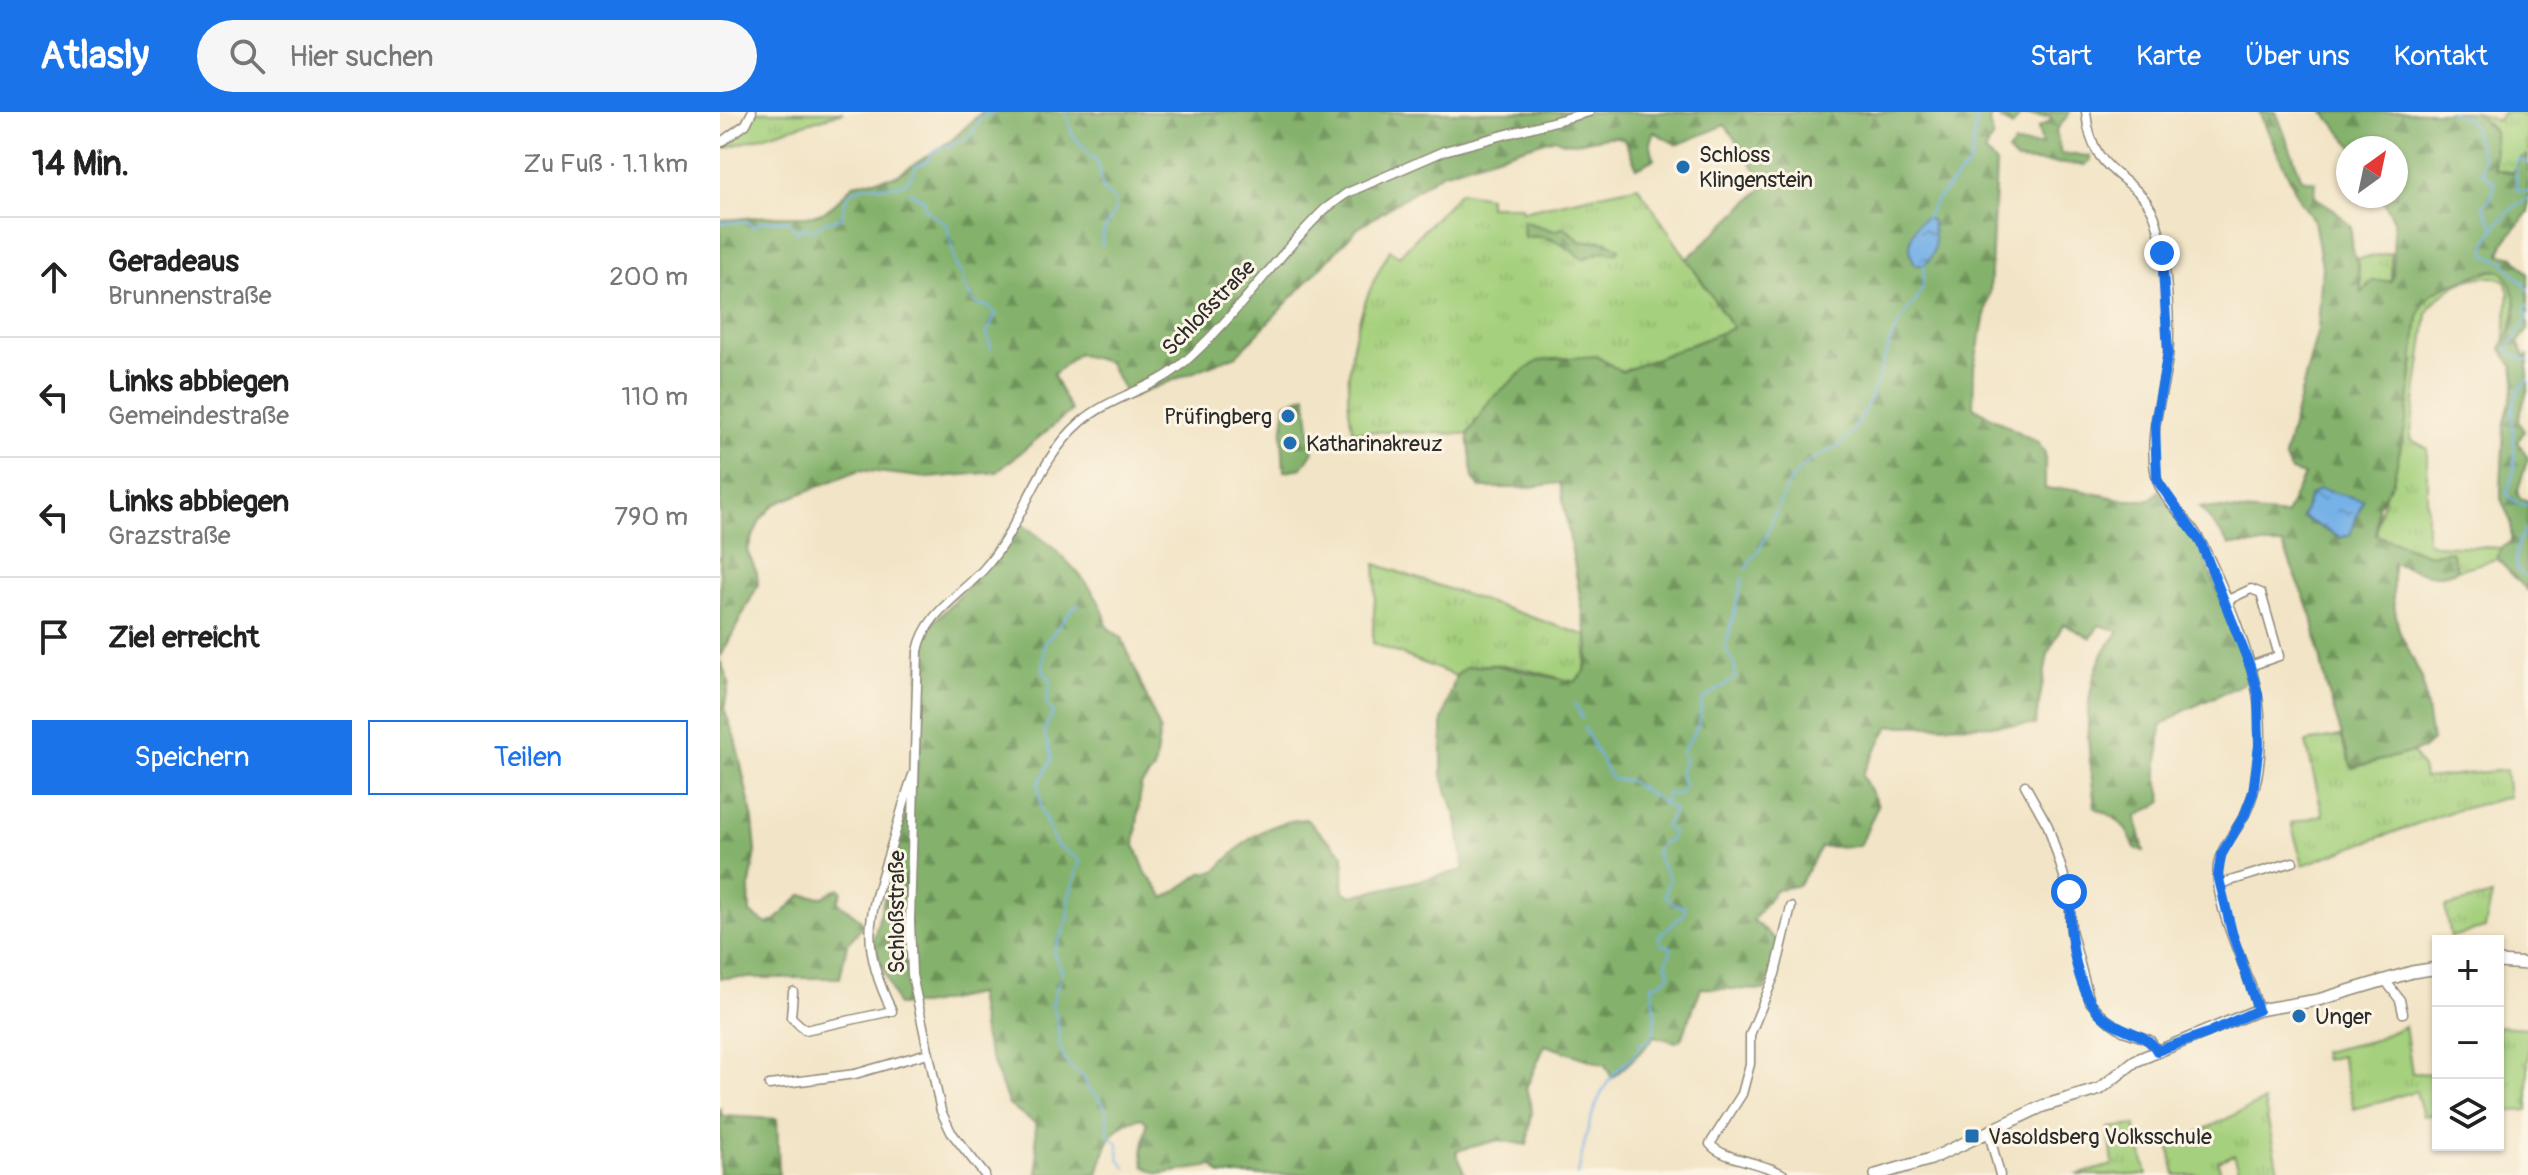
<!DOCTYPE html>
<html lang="de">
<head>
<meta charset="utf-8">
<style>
	:root { --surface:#fff; --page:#f6f6f6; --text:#222; --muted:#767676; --line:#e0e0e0; --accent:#1a73e8 }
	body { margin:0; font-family:Pangolin,sans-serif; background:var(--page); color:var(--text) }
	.controls { position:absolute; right:24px; bottom:24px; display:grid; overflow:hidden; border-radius:0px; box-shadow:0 2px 6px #0004 }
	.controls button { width:72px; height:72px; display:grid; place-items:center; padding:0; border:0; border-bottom:2px solid var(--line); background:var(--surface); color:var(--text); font:40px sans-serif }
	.compass { position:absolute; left:1616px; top:24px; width:72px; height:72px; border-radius:50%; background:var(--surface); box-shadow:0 2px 6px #0004; rotate:33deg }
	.stop { position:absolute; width:24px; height:24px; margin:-18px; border:6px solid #1a73e8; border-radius:50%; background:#fff }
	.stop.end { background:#1a73e8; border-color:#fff; box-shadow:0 2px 8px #0008 }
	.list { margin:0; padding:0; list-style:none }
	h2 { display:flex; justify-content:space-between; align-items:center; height:104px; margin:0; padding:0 32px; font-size:34px }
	h2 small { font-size:26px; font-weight:400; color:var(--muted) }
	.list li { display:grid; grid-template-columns:52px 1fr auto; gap:24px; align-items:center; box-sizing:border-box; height:120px; padding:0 32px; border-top:2px solid var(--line) }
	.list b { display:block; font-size:30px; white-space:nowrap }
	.list p { margin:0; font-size:26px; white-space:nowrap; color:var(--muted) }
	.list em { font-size:26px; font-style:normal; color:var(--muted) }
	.actions { display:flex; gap:16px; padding:24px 32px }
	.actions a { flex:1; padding:18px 0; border:2px solid var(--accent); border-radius:0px; text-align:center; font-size:28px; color:var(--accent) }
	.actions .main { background:var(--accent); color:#fff }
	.icon { flex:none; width:44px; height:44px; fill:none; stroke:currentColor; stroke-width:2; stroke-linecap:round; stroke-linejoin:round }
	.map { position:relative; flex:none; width:1808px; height:1063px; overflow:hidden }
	header { display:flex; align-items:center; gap:48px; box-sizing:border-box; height:112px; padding:0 40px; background:var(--accent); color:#fff }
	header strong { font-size:38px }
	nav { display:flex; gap:44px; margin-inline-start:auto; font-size:28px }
	.search { width:560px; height:72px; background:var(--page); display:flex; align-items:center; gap:20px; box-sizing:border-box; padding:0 28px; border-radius:44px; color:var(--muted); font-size:30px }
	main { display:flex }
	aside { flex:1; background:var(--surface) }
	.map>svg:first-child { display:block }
	.grass { fill:url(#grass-tufts); stroke:#687e54; stroke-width:2; fill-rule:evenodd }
	.forest { fill:url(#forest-firs); stroke:#586e4c; stroke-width:2; fill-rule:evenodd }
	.water { fill:url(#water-ripples); stroke:#506e89; stroke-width:2 }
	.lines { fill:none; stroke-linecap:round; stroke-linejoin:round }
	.stream { stroke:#76b1e7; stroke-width:2 }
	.street-casing { stroke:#8e8878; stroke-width:11 }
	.secondary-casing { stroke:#8e8878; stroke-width:14 }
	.street { stroke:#fff; stroke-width:8 }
	.secondary { stroke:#fff; stroke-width:11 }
	.route { stroke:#1a73e8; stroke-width:10 }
	.poi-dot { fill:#1f6fb2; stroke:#fcf5e5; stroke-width:3 }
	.labels { text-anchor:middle; stroke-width:6; stroke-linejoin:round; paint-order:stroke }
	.poi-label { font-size:22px; fill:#2b2b2b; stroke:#fcf5e5; text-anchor:start }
	.street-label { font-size:22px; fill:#2b2b2b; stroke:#fcf5e5 }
</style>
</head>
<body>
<header>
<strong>Atlasly</strong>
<div class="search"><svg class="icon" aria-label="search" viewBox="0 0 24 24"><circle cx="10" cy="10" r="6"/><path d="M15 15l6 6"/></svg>Hier suchen</div>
<nav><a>Start</a><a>Karte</a><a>Über uns</a><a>Kontakt</a></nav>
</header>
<main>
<aside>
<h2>14 Min.<small>Zu Fuß · 1.1 km</small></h2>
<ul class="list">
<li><svg class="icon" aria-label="ahead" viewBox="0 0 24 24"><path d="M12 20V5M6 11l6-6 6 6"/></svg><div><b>Geradeaus</b><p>Brunnenstraße</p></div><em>200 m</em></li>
<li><svg class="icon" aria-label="left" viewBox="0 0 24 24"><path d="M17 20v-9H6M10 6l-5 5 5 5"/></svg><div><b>Links abbiegen</b><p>Gemeindestraße</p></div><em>110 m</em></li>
<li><svg class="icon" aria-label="left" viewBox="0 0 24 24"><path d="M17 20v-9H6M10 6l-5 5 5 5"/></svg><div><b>Links abbiegen</b><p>Grazstraße</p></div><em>790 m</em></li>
<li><svg class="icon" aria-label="arrive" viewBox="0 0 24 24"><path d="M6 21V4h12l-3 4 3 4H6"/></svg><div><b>Ziel erreicht</b></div></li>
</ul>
<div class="actions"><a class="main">Speichern</a><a>Teilen</a></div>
</aside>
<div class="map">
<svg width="1808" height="1063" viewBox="0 0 1808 1063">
	<defs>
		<pattern id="grass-tufts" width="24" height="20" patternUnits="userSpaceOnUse" patternTransform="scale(2)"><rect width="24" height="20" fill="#a5d07d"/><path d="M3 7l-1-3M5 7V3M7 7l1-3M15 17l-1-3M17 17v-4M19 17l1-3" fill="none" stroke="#8eb36c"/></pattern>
		<pattern id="forest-firs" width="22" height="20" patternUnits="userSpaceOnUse" patternTransform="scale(2)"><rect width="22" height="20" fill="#84b26c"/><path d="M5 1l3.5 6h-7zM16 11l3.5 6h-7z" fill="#6c9159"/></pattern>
		<pattern id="water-ripples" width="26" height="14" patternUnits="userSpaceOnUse" patternTransform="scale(2)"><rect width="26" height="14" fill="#76b1e7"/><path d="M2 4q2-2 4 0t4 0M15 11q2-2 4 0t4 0" fill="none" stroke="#6190bb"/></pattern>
	</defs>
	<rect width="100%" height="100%" fill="#fcf5e5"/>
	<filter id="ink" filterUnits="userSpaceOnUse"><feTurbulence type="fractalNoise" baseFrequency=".0125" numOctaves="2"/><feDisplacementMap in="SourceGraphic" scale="16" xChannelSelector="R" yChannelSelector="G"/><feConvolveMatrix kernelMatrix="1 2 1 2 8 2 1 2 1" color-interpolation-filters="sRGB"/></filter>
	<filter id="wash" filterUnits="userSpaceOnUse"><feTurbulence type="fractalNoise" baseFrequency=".006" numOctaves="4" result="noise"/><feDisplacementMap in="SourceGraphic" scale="32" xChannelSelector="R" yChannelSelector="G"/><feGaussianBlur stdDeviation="1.8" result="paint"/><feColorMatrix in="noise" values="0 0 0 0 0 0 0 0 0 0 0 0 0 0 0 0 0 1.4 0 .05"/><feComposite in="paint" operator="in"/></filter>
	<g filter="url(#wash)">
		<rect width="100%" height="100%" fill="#f2e4c6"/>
		<g class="grass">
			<polygon points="33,0 123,0 6,36 0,33"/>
			<polygon points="1755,0 1777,9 1784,0 1798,0 1808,6 1808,43 1799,47 1792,61 1775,57 1774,19"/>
			<path d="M918,74l95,142 -111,44 -26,-16 -106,44 -22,34 -115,-3c-15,-59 7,-130 37,-181l9,6 61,-64 29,5v9h32l1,5zM803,110l32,9 9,-4 17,15 20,-2 2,11 -20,8c-18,-14 -36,-26 -59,-21z"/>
			<polygon points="1671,141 1671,169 1648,173 1642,181 1637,147"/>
			<path d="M1783,159c21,18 12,51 1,72l5,-50 -4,-12c-26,-14 -67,9 -78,33l-17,125 17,9v93l9,4 65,3 -4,11 -40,11 -6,-19 -22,4 -53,-20c3,-33 19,-61 26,-94 10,-40 11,-83 16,-124 3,-8 5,-17 11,-23 14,-14 56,-24 74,-23z"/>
			<path d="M655,452l212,72 -2,35 -10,11c-34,-7 -91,-32 -119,-6l-83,-33c-1,-27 5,-53 2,-79z"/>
			<polygon points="1621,624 1632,656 1693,640 1702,655 1704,666 1786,658 1789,685 1730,700 1583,753 1571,711 1603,703 1586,630"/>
			<polygon points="1772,783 1765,816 1731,825 1725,795"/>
			<polygon points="1685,914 1692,961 1718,962 1718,1002 1703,1004 1696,979 1634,997 1621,944 1604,948 1602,940 1651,929"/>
			<polygon points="1778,914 1808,916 1808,998 1778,1000"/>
			<polygon points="1544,989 1559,1063 1521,1063 1514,1043 1498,1049 1501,1063 1455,1063 1449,1034"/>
			<polygon points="1415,1013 1427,1063 1356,1063 1393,1053 1389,1016"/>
		</g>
		<g class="forest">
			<path d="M262,0h1088l-14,19 5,23 29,2 1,4 -6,5 -68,-4 -9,-9 7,-8 27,1 -4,-17 12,-7v-4l-29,-2 -9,12 -18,-12 -5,6 4,15 -8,16 11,12 -6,128 -16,75 -1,40 64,35 8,11v36h29l52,11h24l9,-9 40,53 53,134c-29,19 -67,27 -91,49l-4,48 6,26 -27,16 8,34 -9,-2c-9,-24 -17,-32 -40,-41 -5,-51 -17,-109 9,-156 4,-8 11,-14 15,-21l-20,-6 -8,13 -28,-14 -15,30 -13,71 -146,1 -27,49 16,30 -18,41 -39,1 -22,38 -24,5 -22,30 28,24 -16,46 -64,-2 -19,50 -6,4 -22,-6c-4,9 -33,34 -42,42l-7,-13 -60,-20 -19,43 6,23 -5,34 -28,-5 -43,11 9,24h-244l-8,-9 -54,8 -15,-8 -2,-14 5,-29 -5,-5c-33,6 -37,29 -44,57h-60l-3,-52 -26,-18 -25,-66 -7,-45 -55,11h-25l-24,-63 44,-172 3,-119 10,-26 29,-28 57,-76c32,18 88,69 91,106l15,11 38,92 -6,40 -13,15 -6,60 11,28 19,25 37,-25 14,-2c27,-29 48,-49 90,-52l38,36 -1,36 9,5 112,-26 -7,-51 -15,-44v-54l14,-45 10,-9 29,-2 80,17 10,-11 4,-24 -29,-164 -37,5h-43l-7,-10 -5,-44 22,-34 32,-28 18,-12 56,-4 26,16 111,-44 -46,-69 79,-74 -41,-60 -48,20 -23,-13 -4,10 4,17 -17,9 -13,-29c-21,-9 -49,13 -69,-1l-113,35 -85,56 -120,126 -109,43 -20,-36 -31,-8 -24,21 18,36 -74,61 -69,6 -69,-8 -84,34 -15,16 -13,31 10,22 1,12 -38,73v-438c19,-1 38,-4 57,-4 43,0 47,4 76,-32l43,-8 57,-37z"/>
			<path d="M1539,0h17l26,67 14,3 -1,15 20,13 16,17 1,23 5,9 5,34 10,-12h19l2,-6 1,-55 -13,-24h15v-48h-42l-30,-36h151l19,19 1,38 17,4 7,-14 9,-4v57l-25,32 -3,10 14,3 14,17v56l-10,13 8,15 2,-4v34l-10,33 6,10 -6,11 10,16 -11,35 3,5 8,3 -3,57 3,33 -31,-32 4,-11 10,-6v-20l-10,-23v-12l3,-61 11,-45 -2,-15 -12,-17c3,-8 9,-15 12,-22 4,-10 3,-22 1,-31 -9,-37 -23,-26 -51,-16 -25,9 -36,11 -45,37l-12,107 -13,57 -15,25 -2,29 53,20 22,-4 6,19c-22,12 -42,-1 -64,-7v37l6,31 23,47 10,63 -9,8 -71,19 -26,-83 -14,-69 -29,-71h-53l-30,-38 86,8 18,-40 -13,-4 -7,-14 34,-128 4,-63 -8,-45 -15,-22zM1590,384l52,4 -12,35 -10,3 -38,-21z"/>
			<path d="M803,109l32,10 9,-4 17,15 26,-1 12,8 -2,4 -14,-2 -20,8c-17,-14 -36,-27 -59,-21z"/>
			<polygon points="586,283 593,339 582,356 564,359 562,324 566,291"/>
			<polygon points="0,548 9,571 4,597 15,626 33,708 36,740 29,777 30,801 47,812 55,809 81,783 103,785 119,776 122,780 118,790 142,809 142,815 127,832 120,866 0,866"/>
			<polygon points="0,995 2,1004 57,1007 59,1063 0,1063"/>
		</g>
		<g class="water">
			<path d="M1206,105l6,4c3,18 6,32 -8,44h-8c-11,-15 -6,-38 10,-48z"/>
			<polygon points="1599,377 1643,388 1630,423 1620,426 1582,405 1590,384"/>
		</g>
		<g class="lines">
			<g class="stream">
				<polyline points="346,0 352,22 378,51 383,79 394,87 396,96 382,123 382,133"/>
				<polyline points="1731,0 1751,10 1764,49 1761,60 1775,70 1772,84 1763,95 1774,116"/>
				<polyline points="1808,51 1799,47 1795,53 1797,78 1808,80"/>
				<polyline points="189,80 204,88 206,99 227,112 236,155 243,163 243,173 254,191 269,195 276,202 267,221 271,237"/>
				<path d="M1808,87c-17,7 -45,36 -43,56l18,6 25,28"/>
				<polyline points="1206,106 1216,89 1250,51 1258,0"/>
				<path d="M0,111l24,-2 11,5 7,-5h27l8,12 7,-6 7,4 14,-9 17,-4c3,-52 46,-22 65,-37 4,-4 8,-12 11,-17l9,-2 6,-11 37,-14 10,-19 14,-6"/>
				<polyline points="1808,193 1805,198 1808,204"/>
				<polyline points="1808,206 1787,238 1803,248 1808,247"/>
				<path d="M1808,268c-33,29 0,80 -22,113l11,10 11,2"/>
				<path d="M1808,416c-12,10 -15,29 -10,43l10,6"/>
				<path d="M1026,458c4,-10 11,-17 16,-26 15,-28 19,-63 48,-83 14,-10 30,-12 40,-26 27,-38 28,-68 46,-106 13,-29 29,-23 28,-64"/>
				<path d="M359,492c-17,11 -20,27 -35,39l-1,28 8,9 -5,23 7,10 -9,18 8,28 -14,25 4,29 15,33 23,14 -12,41 1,17 -16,35 9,18 -10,34c15,30 -5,51 32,72l4,13c18,10 21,24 20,44l10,9 1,16 7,9"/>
				<polyline points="855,592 862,606"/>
				<polyline points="864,616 889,663 894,668 908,668 943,691"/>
				<path d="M858,1063c6,-33 14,-74 35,-100 11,-14 22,-14 28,-32l7,-1 6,-10 1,-20 -3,-27 10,-3 8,-8 -4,-10 6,-17 -12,-3 -1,-8 25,-22 1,-7 -11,-3 -9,-8 4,-18 -13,-24 4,-10 10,-4 3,-8 -8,-5 9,-17 -10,-6 3,-10h13l4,-10 -4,-14 5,-10 -3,-8 17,-28 3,-24 33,-22v-14l-10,-15 18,-71"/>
			</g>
		</g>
	</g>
	<g filter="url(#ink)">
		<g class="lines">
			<defs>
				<g id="street">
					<path d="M1366,0c6,72 57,60 71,112 9,31 14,101 11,133 -5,40 -21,78 -12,119 5,24 29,39 41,59 22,38 52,115 60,158 7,36 5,86 -11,119 -8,18 -25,34 -28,53 -5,45 31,102 40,145"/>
					<polyline points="0,31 26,12 32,0"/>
					<polyline points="1506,489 1531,477 1541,481 1559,544 1530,554"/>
					<polyline points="1305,673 1328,714 1349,780 1351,818 1370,890 1386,907 1403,919 1430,928 1437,939"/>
					<polyline points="1500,772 1573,750"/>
					<polyline points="1665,868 1680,888 1683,901"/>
					<path d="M73,880l-2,25 14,13 87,-19c-36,-73 -21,-98 1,-171 7,-22 12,-44 20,-65"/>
					<polyline points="49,973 135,962 208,941"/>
					<polyline points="1269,1021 1280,1063"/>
					<path d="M265,1063l-34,-43 -10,-21 -29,-136 -2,-55 8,-269c8,-41 47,-57 71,-88 36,-44 48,-103 92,-141 30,-26 73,-33 100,-57 54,-46 93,-107 144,-156l22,-16 97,-42 145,-39"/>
					<path d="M1064,1063c-19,-13 -62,-15 -74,-31l32,-50 8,-30v-29l25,-61 16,-67"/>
				</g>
				<g id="secondary">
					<polyline points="1778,850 1808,852"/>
					<polyline points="1156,1063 1211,1047 1323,994 1380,977 1415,949 1538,898 1598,888 1692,860 1718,856"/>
				</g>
			</defs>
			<use href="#street" class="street-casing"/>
			<use href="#secondary" class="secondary-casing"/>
			<use href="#street" class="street"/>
			<use href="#secondary" class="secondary"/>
		</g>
	</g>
	<g class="lines" filter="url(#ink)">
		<path class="route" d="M1349,780c2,10 1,20 1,31 2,30 11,78 36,96 15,12 43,15 51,32l51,-18 50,-23 -26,-77 -14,-58 3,-20 24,-41 8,-21 6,-48 -1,-51 -8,-28 -49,-123 -44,-63 -2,-55 13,-73 -6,-99"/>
	</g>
	<g class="poi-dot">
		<circle cx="963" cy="55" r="8"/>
		<circle cx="568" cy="304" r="8"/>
		<circle cx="570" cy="331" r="8"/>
		<circle cx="1579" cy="904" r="8"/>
		<rect x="1244" y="1016" width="16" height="16" rx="4"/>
	</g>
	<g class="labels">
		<g class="poi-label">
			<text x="979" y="50">Schloss<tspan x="979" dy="25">Klingenstein</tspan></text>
			<text x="552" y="312" text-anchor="end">Prüfingberg</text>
			<text x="586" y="339">Katharinakreuz</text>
			<text x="1595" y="912">Unger</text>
			<text x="1268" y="1032">Vasoldsberg Volksschule</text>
		</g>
		<g class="street-label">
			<text transform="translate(488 195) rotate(-46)" y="8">Schloßstraße</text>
			<text transform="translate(176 800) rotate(-90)" y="8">Schloßstraße</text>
		</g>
	</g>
</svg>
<div class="controls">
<button>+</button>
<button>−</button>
<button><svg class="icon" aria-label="layers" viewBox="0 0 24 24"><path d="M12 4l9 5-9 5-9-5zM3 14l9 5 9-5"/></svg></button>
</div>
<svg class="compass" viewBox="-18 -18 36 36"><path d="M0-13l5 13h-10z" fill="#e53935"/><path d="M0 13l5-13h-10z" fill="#767676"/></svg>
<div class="stop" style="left:1349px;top:780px"></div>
<div class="stop end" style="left:1442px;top:141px"></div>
</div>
</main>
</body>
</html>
